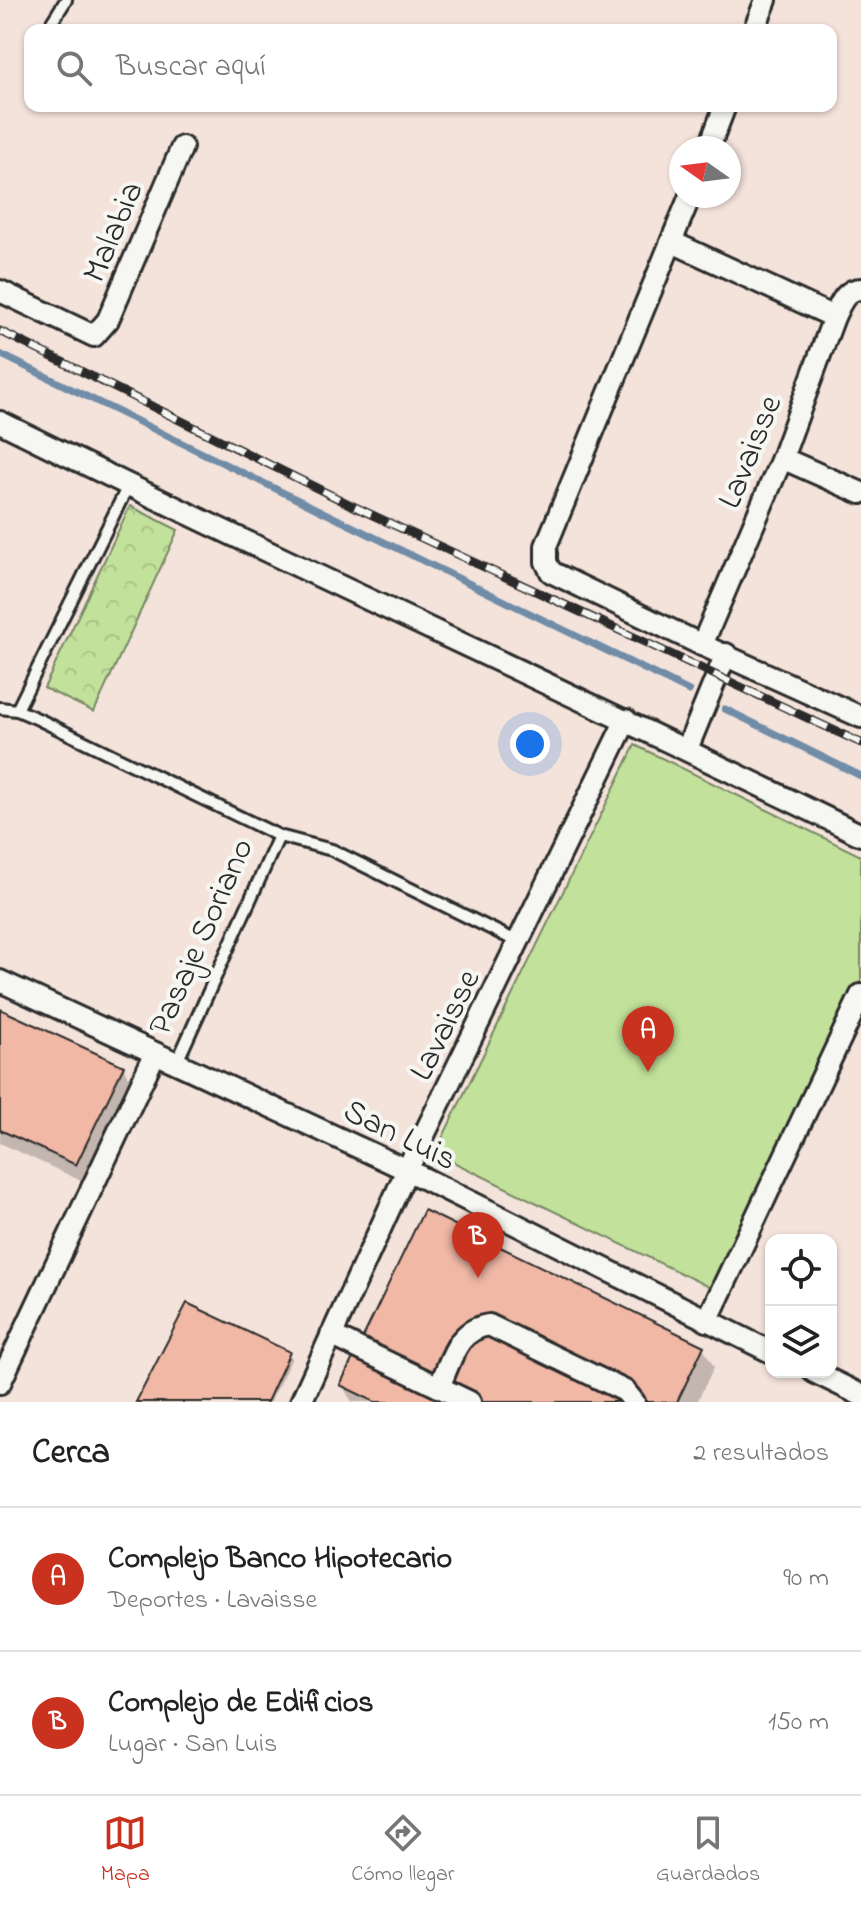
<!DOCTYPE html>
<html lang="es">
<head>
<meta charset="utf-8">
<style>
	:root { --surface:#fff; --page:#f2f2f2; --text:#222; --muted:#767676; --line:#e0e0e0; --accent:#c8321e }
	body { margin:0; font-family:"Indie Flower",sans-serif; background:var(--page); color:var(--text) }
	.controls { position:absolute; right:24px; bottom:24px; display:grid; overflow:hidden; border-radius:16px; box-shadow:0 2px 6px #0004 }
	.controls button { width:72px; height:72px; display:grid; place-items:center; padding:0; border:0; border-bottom:2px solid var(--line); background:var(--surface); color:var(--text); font:40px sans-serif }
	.compass { position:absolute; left:669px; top:136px; width:72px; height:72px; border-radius:50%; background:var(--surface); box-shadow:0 2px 6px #0004; rotate:284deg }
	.you { position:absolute; left:530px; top:744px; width:28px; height:28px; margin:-20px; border:6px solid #fff; border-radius:50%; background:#1a73e8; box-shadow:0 0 0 12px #1a73e833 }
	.badge { display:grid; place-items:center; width:52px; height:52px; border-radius:50%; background:var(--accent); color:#fff; font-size:26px; font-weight:700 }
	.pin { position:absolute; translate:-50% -66px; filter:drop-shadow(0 2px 4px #0008) }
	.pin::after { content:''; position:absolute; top:42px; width:28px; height:24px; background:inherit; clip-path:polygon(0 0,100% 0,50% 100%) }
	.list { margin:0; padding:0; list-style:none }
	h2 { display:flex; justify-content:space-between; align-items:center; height:104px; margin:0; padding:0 32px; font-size:34px }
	h2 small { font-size:26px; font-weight:400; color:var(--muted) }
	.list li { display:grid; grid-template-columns:52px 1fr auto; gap:24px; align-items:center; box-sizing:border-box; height:144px; padding:0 32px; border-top:2px solid var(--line) }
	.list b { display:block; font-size:30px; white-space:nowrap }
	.list p { margin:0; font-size:26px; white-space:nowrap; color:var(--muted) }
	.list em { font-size:26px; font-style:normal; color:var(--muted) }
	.icon { flex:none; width:44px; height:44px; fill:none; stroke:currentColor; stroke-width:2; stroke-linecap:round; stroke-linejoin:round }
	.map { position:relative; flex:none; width:861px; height:1402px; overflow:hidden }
	.search { position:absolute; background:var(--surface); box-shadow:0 2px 6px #0004; left:24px; right:24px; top:24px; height:88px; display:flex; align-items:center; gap:20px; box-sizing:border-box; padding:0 28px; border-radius:16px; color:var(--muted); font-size:30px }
	.sheet { height:392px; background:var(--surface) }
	nav { display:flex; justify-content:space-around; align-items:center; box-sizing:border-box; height:112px; border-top:2px solid var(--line); background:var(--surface); font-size:22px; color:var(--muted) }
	nav a { display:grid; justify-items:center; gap:4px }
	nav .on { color:var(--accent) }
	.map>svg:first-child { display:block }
	.park { fill:url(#park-crowns); stroke:#768663; stroke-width:2 }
	.garden { fill:#c2e29b; stroke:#768663; stroke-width:2 }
	.shadow { fill:#0003 }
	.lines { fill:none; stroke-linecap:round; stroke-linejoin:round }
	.stream { stroke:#708ca7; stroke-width:7 }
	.building { fill:#f0b8a5; stroke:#2b2b2b; stroke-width:2 }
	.service-casing { stroke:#2b2b2b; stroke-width:16 }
	.minor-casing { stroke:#2b2b2b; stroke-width:26 }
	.service { stroke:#f6f6f2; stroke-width:10 }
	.minor { stroke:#f6f6f2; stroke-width:20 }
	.rail-casing { stroke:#2b2b2b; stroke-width:9 }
	.rail { stroke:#f6f6f2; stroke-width:6; stroke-dasharray:18; stroke-linecap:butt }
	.labels { text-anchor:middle; stroke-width:8; stroke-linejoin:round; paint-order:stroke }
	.street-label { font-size:34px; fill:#2b2b2b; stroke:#f6f6f2 }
</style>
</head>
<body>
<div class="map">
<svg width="861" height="1402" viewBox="0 0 861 1402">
	<defs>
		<pattern id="park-crowns" width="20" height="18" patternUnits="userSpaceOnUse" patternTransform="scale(2)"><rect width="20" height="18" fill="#c2e29b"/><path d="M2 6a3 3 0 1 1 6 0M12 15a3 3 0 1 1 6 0" fill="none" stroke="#a7c286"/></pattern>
	</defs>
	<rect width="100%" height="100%" fill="#f4e3db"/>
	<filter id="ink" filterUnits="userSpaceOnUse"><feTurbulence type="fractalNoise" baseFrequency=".0125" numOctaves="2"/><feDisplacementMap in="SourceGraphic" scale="16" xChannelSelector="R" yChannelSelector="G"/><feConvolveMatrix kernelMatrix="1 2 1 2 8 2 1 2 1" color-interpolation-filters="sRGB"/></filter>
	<g filter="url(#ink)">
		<polygon class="park" points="130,506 178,530 94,712 44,688"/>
		<polygon class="garden" points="635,745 861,856 861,991 715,1290 435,1153"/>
		<g class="shadow">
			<polygon points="0,1011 123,1067 134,1087 88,1184 0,1143"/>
			<polygon points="703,1348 714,1367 697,1402 352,1402 342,1385"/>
			<polygon points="289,1354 292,1358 270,1402 138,1402"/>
		</g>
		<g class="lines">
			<g class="stream">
				<polyline points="0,354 689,691"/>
				<polyline points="725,709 861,776"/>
			</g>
		</g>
		<g class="building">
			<polygon points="0,1009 124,1066 76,1165 0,1130"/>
			<polygon points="424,1210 704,1346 677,1402 375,1402 340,1385"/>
			<polygon points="187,1303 290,1352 267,1402 136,1402"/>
		</g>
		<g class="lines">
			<defs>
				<g id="service">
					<polyline points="52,22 66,0"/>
					<polyline points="0,708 17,710 38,719 279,836 332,850 518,942"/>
					<polyline points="17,710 128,486"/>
					<polyline points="177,1062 279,836"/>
				</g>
				<g id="minor">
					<polyline points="754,30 766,0"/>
					<polyline points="709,148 725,106"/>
					<polyline points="690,196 546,546 546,562 551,572 702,645 861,717"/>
					<polyline points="672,242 834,317"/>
					<polyline points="0,291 94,336 108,320 182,147"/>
					<path d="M0,422c285,142 576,272 861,413"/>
					<polyline points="782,458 861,493"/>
					<path d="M702,645l80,-187 52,-141c6,-12 11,-28 27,-28"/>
					<polyline points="687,749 726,654"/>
					<polyline points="0,981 407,1170 771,1352"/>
					<polyline points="707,1321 861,995"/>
					<polyline points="331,1335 470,1402"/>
					<polyline points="814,1372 861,1395"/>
					<polyline points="0,1383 155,1054"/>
					<path d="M439,1387c13,-28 17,-57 50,-62l136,66 9,11"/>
					<polyline points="301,1402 407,1170 626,720"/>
				</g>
			</defs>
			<use href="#service" class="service-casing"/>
			<use href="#minor" class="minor-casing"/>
			<use href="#service" class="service"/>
			<use href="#minor" class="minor"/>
			<defs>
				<polyline id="rail" points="0,331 351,505 861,743"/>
			</defs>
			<use href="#rail" class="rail-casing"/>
			<use href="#rail" class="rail"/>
		</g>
	</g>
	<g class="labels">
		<g class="street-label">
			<text transform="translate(111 231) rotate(-67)" y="12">Malabia</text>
			<text transform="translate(748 451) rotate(-68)" y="12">Lavaisse</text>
			<text transform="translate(199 936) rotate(-66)" y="12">Pasaje Soriano</text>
			<text transform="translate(443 1024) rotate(-64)" y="12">Lavaisse</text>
			<text transform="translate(401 1133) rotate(26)" y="12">San Luis</text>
		</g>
	</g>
</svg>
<div class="controls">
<button><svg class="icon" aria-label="locate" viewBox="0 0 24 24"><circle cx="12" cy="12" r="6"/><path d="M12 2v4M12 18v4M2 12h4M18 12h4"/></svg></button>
<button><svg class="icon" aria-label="layers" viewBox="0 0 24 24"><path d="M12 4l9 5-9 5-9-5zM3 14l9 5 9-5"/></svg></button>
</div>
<svg class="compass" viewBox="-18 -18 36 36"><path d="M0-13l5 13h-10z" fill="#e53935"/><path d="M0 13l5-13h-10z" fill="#767676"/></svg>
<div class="you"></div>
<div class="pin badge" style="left:648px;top:1072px">A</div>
<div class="pin badge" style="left:478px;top:1278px">B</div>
<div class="search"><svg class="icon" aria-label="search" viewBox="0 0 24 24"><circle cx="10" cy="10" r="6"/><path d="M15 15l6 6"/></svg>Buscar aquí</div>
</div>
<section class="sheet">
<h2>Cerca<small>2 resultados</small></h2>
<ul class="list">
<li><span class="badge">A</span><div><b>Complejo Banco Hipotecario</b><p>Deportes · Lavaisse</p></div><em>90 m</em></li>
<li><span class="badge">B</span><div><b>Complejo de Edificios</b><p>Lugar · San Luis</p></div><em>150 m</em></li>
</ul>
</section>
<nav>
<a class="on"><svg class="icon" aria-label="map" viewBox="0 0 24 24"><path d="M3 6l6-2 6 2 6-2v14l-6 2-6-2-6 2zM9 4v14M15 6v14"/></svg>Mapa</a>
<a><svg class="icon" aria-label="directions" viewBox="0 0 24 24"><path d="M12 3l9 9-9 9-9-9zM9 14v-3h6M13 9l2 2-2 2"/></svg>Cómo llegar</a>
<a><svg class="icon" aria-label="saved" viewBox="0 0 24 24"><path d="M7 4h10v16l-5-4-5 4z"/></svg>Guardados</a>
</nav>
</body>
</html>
